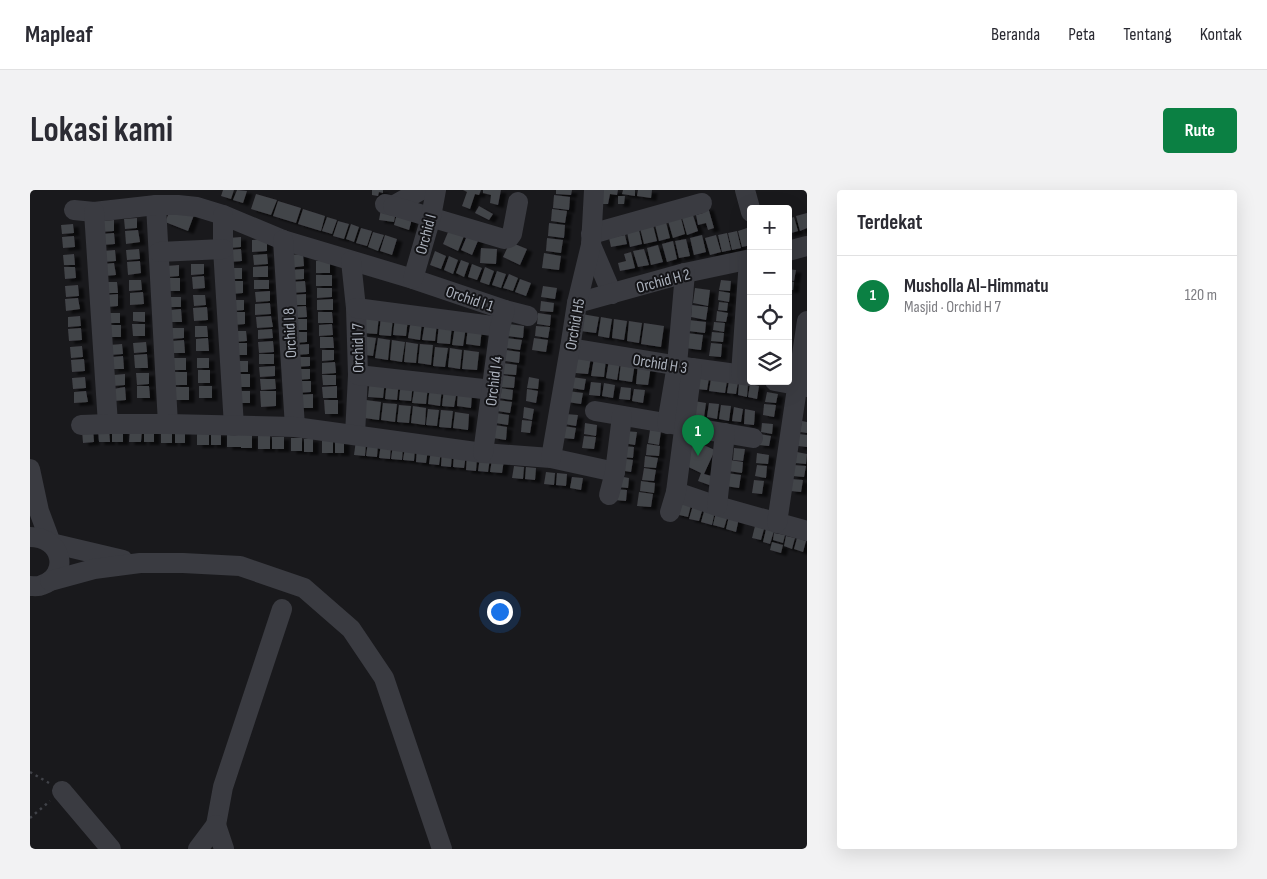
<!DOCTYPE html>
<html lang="id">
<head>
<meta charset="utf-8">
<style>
	:root { --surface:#fff; --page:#f2f2f3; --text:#2b2b33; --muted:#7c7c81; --line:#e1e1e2; --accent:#0b8043 }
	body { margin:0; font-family:"Sofia Sans Condensed",sans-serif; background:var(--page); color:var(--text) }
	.controls { position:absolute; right:15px; top:15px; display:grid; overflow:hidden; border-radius:5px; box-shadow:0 5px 20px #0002 }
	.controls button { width:45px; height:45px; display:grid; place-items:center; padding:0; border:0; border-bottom:1px solid var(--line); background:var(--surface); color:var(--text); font:25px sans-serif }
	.you { position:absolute; left:469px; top:421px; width:18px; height:18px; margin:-12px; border:4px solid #fff; border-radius:50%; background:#1a73e8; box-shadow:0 0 0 8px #1a73e833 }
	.badge { display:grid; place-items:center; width:32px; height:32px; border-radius:50%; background:var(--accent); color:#fff; font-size:16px; font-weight:700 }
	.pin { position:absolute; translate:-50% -41px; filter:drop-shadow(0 1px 2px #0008) }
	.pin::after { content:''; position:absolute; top:26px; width:18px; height:15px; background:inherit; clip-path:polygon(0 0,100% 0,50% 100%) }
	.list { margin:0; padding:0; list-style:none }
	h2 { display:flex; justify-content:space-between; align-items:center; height:65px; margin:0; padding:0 20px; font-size:21px }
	h2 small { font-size:16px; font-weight:400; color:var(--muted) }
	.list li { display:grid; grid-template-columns:32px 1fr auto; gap:15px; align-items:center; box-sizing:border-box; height:80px; padding:0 20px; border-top:1px solid var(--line) }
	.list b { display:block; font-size:19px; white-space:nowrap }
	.list p { margin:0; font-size:16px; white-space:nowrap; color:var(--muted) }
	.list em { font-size:16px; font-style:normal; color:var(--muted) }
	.icon { flex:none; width:28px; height:28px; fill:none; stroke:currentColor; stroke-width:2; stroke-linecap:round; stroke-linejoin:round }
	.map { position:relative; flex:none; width:777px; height:659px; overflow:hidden; border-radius:5px }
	header { display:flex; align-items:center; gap:30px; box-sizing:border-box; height:70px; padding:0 25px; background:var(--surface); border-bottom:1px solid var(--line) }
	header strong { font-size:24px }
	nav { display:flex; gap:28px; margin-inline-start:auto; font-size:18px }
	.intro { display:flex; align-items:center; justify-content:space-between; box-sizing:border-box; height:120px; padding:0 30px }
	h1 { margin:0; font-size:35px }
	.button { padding:12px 22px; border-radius:5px; background:var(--accent); color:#fff; font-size:18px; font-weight:700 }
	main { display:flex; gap:30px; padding:0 30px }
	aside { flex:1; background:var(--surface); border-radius:5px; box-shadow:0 5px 20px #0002 }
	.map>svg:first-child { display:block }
	.building { fill:#434449; filter:url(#shadow) }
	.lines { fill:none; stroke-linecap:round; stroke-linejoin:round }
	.path { stroke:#404248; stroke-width:2.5; stroke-dasharray:2.5 4; stroke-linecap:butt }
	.minor { stroke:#3a3b41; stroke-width:20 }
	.labels { text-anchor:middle; stroke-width:4; stroke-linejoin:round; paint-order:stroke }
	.street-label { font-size:16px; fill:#abb1bc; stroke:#141417 }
</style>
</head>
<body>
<header>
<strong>Mapleaf</strong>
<nav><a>Beranda</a><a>Peta</a><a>Tentang</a><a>Kontak</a></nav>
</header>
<div class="intro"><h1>Lokasi kami</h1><a class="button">Rute</a></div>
<main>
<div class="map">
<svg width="777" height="659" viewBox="0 0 777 659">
	<defs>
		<filter id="shadow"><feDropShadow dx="5.5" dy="3" stdDeviation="1" flood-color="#0009"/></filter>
	</defs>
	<rect width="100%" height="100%" fill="#19191c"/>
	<g class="building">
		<polygon points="193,0 204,0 201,9 191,6"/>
		<polygon points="207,0 217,1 213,13 203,10"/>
		<polygon points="342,0 353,0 353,3 349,2 348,6 342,5"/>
		<polygon points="433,0 451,0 449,5 445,4 440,19 432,16 437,2"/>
		<polygon points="453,0 471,0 468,15 460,13 461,5 453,3"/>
		<polygon points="526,0 542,0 541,5 526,4"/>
		<polygon points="569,0 588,0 587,5 580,4 578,14 572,14"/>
		<polygon points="593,0 605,0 605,6 592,4"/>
		<polygon points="608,0 622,0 621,8 607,6"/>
		<polygon points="226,4 247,10 241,25 221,19"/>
		<polygon points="524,5 540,7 539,20 523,18"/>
		<polygon points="588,6 595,6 594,14 588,14"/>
		<polygon points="248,11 271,18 266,33 243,26"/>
		<polygon points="142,16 164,25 158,41 135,32"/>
		<polygon points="449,16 463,24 459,30 445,23"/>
		<polygon points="678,17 684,38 678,40 676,33 668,35 666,25 673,23 672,18"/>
		<polygon points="273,19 295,26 291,41 268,34"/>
		<polygon points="351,19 366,21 364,32 349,30"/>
		<polygon points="522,19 537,21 535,33 521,31"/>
		<polygon points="368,20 383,25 379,40 364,35"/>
		<polygon points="777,23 777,38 770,41 766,26"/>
		<polygon points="663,25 668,41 657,45 652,28"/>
		<polygon points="297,27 307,30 302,44 292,41"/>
		<polygon points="764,27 768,41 758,44 758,29"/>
		<polygon points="107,28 107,38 95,39 94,29"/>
		<polygon points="651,28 655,44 643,48 638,31"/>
		<polygon points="84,30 84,41 71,42 70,31"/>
		<polygon points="308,31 319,34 314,49 303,46"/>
		<polygon points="636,32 640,48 629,51 625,35"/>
		<polygon points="519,33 535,35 534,48 518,46"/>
		<polygon points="43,34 44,43 32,44 31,35"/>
		<polygon points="321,34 329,37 324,52 316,49"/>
		<polygon points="421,35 436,41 428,61 413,54"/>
		<polygon points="623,35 627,51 614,54 610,38"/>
		<polygon points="331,38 342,41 337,56 326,53"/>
		<polygon points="717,38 721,55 712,57 708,41"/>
		<polygon points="108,40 110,52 96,54 95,41"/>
		<polygon points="609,40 612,54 600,57 597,42"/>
		<polygon points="439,41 450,46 442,65 431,60"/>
		<polygon points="707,41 711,58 702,60 698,43"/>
		<polygon points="343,42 354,45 348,61 338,57"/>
		<polygon points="84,43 85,54 72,55 71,44"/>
		<polygon points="697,43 701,60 692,62 688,45"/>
		<polygon points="355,45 367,49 362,65 350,61"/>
		<polygon points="595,45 597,54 581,57 579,48"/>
		<polygon points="672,45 676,62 664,65 660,48"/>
		<polygon points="686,45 691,62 680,65 675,48"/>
		<polygon points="44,46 45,57 33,58 32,47"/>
		<polygon points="211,47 211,57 199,58 198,48"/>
		<polygon points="517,48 533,50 531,63 516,61"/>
		<polygon points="237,49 237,61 222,62 222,50"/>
		<polygon points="656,49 660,66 649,68 645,51"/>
		<polygon points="643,51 647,69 637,72 632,54"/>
		<polygon points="480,52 497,59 490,75 473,67"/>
		<polygon points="628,55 633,72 621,75 617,58"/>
		<polygon points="451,58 467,59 466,74 450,73"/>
		<polygon points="109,59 110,69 97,70 96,60"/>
		<polygon points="211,59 212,71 199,72 198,60"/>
		<polygon points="614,59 619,75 608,77 603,61"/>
		<polygon points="85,60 86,71 73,72 72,61"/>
		<polygon points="405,61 416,66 411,79 400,75"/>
		<polygon points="601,62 605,78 590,81 588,73 596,71 594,64"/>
		<polygon points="514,63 531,66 529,80 512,78"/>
		<polygon points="44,64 45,75 34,75 33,65"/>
		<polygon points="237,64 238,74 224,75 223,65"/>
		<polygon points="273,64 274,76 259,78 258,65"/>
		<polygon points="419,66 428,70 423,84 414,80"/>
		<polygon points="431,70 439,73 434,87 426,83"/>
		<polygon points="110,71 111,83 98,85 97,72"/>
		<rect x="286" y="71" width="14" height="12"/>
		<polygon points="84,73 86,85 74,86 73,74"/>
		<polygon points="161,74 174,74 174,84 161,85"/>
		<polygon points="442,74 452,78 447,90 438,87"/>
		<polygon points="149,75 149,86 137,87 136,76"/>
		<polygon points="238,76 238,87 223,87 223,77"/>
		<polygon points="34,77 45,77 46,88 35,89"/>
		<polygon points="455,77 464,81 459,95 450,92"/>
		<rect x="200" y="78" width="12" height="11"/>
		<polygon points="274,79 274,89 260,90 260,80"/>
		<polygon points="758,79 766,80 764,91 758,90"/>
		<polygon points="467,81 476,84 471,98 462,95"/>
		<polygon points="479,84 488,88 483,101 473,98"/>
		<rect x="286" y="85" width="16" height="11"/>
		<polygon points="174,86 175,98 163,99 162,87"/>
		<polygon points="137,88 150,88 150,101 138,101"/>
		<polygon points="490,89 501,93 496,106 485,102"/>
		<polygon points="99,90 111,90 112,100 99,101"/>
		<rect x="224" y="90" width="15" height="9"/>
		<polygon points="691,90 701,91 700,101 689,100"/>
		<polygon points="200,91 213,91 213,103 201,104"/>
		<polygon points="275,91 276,102 261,103 260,92"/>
		<polygon points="758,91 764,92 763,100 758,100"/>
		<polygon points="75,92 87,92 88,103 76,103"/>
		<polygon points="48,95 49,106 36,107 35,96"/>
		<polygon points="513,96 527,98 525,109 511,107"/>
		<polygon points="287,98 302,98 302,107 287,108"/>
		<polygon points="665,98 680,100 678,116 663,113"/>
		<polygon points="240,101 240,111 226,112 225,102"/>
		<polygon points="689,101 700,103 699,112 688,110"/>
		<polygon points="113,102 114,114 100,115 100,103"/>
		<polygon points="88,104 88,116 77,117 76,105"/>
		<polygon points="276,104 276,115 261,115 261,105"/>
		<polygon points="163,105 175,105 176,115 164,116"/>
		<polygon points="138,107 151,107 151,117 139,117"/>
		<polygon points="48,108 50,119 36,121 35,109"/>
		<polygon points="303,109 303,120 287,120 287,110"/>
		<polygon points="202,110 214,110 214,120 202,121"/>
		<polygon points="511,111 524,113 523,122 510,121"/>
		<polygon points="689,112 698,113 697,121 688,120"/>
		<polygon points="240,113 241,124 225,125 225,114"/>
		<polygon points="662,115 678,117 676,130 661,127"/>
		<polygon points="276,116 277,127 262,128 262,117"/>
		<polygon points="177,117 178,130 164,131 163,118"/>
		<polygon points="151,119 152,132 140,132 140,120"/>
		<polygon points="687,121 698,123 696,132 686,131"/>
		<polygon points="103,122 115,122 115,132 103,131"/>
		<polygon points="203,122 215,122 215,134 203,135"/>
		<polygon points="288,122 302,122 303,133 288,133"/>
		<polygon points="77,123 90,123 90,133 78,133"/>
		<polygon points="508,123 521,125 520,136 507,134"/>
		<polygon points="335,124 349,126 347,144 333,143"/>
		<polygon points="552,124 569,127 566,143 550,141"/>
		<polygon points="50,126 51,136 38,137 38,127"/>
		<polygon points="241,126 243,137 227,138 226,127"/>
		<polygon points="351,126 363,128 361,146 349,145"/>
		<polygon points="365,127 378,129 376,146 363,145"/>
		<polygon points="571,127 582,129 579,148 568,146"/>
		<polygon points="263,129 277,129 277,140 264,140"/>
		<polygon points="584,129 597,131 594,150 582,148"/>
		<polygon points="381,130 392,132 390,150 378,148"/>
		<polygon points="659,130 676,132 675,143 658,141"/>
		<polygon points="599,131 612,133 609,153 597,151"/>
		<polygon points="395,132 407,133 405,151 392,150"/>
		<polygon points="684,132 695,133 694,142 683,140"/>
		<polygon points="614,133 634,136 631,157 611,154"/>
		<polygon points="102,134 115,134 115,146 103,146"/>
		<polygon points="302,134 303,145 289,146 289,135"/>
		<polygon points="409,134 422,136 420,154 407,153"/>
		<polygon points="479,134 494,136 493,148 477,146"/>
		<rect x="78" y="135" width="13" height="12"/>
		<polygon points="165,136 177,136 178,147 165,147"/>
		<polygon points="425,136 436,137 433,156 422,155"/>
		<polygon points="506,136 520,137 518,148 505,146"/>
		<polygon points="438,137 452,139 450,156 436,154"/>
		<polygon points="51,138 52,150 39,151 38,139"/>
		<polygon points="141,138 154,138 154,148 141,149"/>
		<polygon points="242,139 243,148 228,149 228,140"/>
		<polygon points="203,141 216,141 217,151 203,152"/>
		<polygon points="263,142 277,142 277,152 263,153"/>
		<polygon points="682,142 694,143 693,152 681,151"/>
		<polygon points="657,143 673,145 671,160 655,158"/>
		<polygon points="331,146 346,148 343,166 329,164"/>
		<polygon points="290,147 303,147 304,158 290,158"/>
		<polygon points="178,148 179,161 166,161 166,149"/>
		<polygon points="348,148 360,150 358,170 345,168"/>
		<polygon points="477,148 492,150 490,160 476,158"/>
		<polygon points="504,148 518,150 516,162 502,160"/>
		<polygon points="154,150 155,163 143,163 142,151"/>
		<polygon points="362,150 375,152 372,172 360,170"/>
		<polygon points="243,151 244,162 229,163 228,152"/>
		<polygon points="116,152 117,162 104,163 103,153"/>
		<polygon points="376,152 388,154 386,173 374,172"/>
		<rect x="204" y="153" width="13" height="12"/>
		<polygon points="681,153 692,154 691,167 679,166"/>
		<polygon points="92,154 93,164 80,165 79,155"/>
		<polygon points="279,154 279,164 265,165 265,155"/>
		<polygon points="390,154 403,155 401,175 388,173"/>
		<polygon points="52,156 53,167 41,168 40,157"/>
		<polygon points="405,157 418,158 415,177 403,176"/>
		<polygon points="420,158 432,160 430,179 418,177"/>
		<polygon points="292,160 304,160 304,170 292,171"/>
		<polygon points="434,160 449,162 447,180 432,179"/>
		<polygon points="476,160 490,162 489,173 475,171"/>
		<polygon points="117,164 118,178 105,178 104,165"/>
		<rect x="229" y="164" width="15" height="10"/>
		<polygon points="548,165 561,167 558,184 545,183"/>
		<polygon points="93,166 94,179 83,179 82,167"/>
		<polygon points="265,167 280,167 280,176 265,177"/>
		<rect x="143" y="168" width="13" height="12"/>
		<rect x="167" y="168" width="12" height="10"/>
		<polygon points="564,168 576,169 574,187 561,186"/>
		<polygon points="54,169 55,181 42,182 41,170"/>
		<polygon points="579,170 590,172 587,190 576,188"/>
		<rect x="205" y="171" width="13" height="11"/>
		<polygon points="305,172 306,183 292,184 292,173"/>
		<polygon points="591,172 605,173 602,192 589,190"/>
		<polygon points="473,173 487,175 486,185 472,184"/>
		<polygon points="608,174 621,176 618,195 606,194"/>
		<polygon points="245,176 245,186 230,187 229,177"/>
		<polygon points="266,179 280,179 280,189 266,190"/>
		<rect x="168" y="180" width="12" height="13"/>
		<rect x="144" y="182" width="13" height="13"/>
		<polygon points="106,183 119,183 119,194 107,195"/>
		<polygon points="95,184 95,195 83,196 83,185"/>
		<rect x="205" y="184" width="15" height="13"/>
		<polygon points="292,185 306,185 306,195 293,195"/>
		<polygon points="472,185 485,187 484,198 470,197"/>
		<polygon points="55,187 56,198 43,199 42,188"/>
		<polygon points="499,187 509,189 508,199 497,198"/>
		<polygon points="542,187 556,189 554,200 541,198"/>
		<polygon points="668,187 679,188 677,200 666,199"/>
		<polygon points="340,188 355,190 353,208 338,207"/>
		<polygon points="230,189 245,189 246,199 231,200"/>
		<polygon points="681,189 697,191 695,203 679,201"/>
		<polygon points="357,190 369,191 367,210 355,209"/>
		<polygon points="266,191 281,191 281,202 266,203"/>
		<polygon points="699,191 708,192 706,204 697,203"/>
		<polygon points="371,192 383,193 381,211 369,210"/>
		<polygon points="561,192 571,193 570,206 559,205"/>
		<polygon points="574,193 585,195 583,208 572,206"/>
		<polygon points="709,193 718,194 717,207 708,205"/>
		<polygon points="385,194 398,196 396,214 382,213"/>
		<polygon points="720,194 729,196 727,209 718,207"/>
		<polygon points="107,196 119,196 120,208 107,208"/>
		<rect x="169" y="196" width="13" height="12"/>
		<polygon points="307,196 307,208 293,208 292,197"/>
		<polygon points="400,196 412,198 410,216 398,214"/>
		<polygon points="95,197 96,210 84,211 83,199"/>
		<rect x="145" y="197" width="14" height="13"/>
		<polygon points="591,197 601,198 600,210 589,209"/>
		<polygon points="470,198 483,200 482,210 468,208"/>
		<polygon points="414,199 427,200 424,217 412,216"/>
		<polygon points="497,199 508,201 506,213 496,211"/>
		<polygon points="604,199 615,200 613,213 602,211"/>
		<polygon points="56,201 58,212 44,213 44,202"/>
		<rect x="207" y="201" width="13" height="12"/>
		<polygon points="230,201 246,201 246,216 231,217"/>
		<polygon points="428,201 442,202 441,218 427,216"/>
		<polygon points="538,201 553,203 551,214 537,212"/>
		<polygon points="737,202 748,204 746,213 735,212"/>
		<polygon points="283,204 283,218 267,218 266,205"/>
		<polygon points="294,210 308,210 308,224 295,224"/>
		<polygon points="336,210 351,212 349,230 334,228"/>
		<polygon points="468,210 482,212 480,223 467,221"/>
		<polygon points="664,211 676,213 674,227 663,225"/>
		<polygon points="353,213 367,214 365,232 351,230"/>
		<polygon points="679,213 689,214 687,229 677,227"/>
		<polygon points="734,214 746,215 744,227 733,225"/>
		<polygon points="369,215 381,216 379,233 367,232"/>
		<polygon points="691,215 701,216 699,231 689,229"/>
		<polygon points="383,216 396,218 395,235 381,233"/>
		<polygon points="494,217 504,219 502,230 493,228"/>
		<polygon points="704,217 713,219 711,232 702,231"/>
		<polygon points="398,219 409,220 407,236 396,235"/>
		<polygon points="715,219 725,221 724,235 714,234"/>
		<polygon points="411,220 423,221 421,238 409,237"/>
		<polygon points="425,222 439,224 438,240 423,238"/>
		<polygon points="466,223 479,225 478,235 465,233"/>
		<polygon points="536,224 548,225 546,236 534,234"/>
		<polygon points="492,230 502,231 500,243 491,242"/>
		<polygon points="772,231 777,232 777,243 770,242"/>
		<polygon points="555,233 567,235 566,246 554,244"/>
		<polygon points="732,233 743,234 742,244 731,242"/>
		<polygon points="465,235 477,237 476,250 463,248"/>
		<polygon points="534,236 546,238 544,249 532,248"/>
		<polygon points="63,239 64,252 53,253 52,240"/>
		<polygon points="68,239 79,239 80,252 69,252"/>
		<polygon points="100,239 112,239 111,252 99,252"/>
		<rect x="114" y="239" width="10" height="13"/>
		<rect x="131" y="239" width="11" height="14"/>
		<rect x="82" y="240" width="11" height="12"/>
		<polygon points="620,240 631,241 629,255 618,253"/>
		<rect x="145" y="241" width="10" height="12"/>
		<polygon points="595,241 607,242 605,255 593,253"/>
		<rect x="167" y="242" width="12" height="13"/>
		<rect x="181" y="243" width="10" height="12"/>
		<rect x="197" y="244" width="14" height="13"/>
		<polygon points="730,244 741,246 739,256 728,255"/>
		<polygon points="769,244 777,245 777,257 768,256"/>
		<rect x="211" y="245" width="11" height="13"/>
		<rect x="228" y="246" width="12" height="13"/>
		<polygon points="554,246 566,247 564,259 552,258"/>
		<rect x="242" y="247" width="12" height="12"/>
		<rect x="261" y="248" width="11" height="13"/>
		<rect x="274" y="249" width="9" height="13"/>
		<rect x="292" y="250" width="11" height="13"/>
		<polygon points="326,250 336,252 335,266 324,265"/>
		<polygon points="662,250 685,260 674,284 685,287 682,296 668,291 671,283 650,273"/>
		<rect x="305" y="251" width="9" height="12"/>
		<polygon points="338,252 348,253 347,267 336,266"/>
		<polygon points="351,253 361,254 360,269 349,268"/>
		<polygon points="617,254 630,256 629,266 616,265"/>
		<polygon points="363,255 373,256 372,270 361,269"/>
		<polygon points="593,256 604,257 603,268 591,267"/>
		<polygon points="375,257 385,258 384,271 373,270"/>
		<polygon points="387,258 398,260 396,273 386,272"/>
		<polygon points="704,258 715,259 713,271 703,270"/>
		<polygon points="401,260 411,262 409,275 399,274"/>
		<polygon points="412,262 422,263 421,277 411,276"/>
		<polygon points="767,262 777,264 776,274 765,273"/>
		<polygon points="727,263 739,265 738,274 726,273"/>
		<polygon points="424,264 436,265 434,278 423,277"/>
		<polygon points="437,266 447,267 446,281 436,280"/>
		<polygon points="615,266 628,268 626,278 614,277"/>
		<polygon points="450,267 460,268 458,282 448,281"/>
		<polygon points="590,268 603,270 601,282 589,280"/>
		<polygon points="462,269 474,270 472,283 460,282"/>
		<polygon points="700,270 713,272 712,283 698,281"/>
		<polygon points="727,275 737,276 736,288 725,286"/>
		<polygon points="764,275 776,276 774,287 762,286"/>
		<polygon points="484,276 494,277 493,289 482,288"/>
		<polygon points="496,277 506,278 505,290 495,289"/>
		<polygon points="614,278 626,280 624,291 612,290"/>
		<polygon points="516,282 525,283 524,295 514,294"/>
		<polygon points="527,283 537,284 536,296 526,295"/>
		<polygon points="697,283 711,285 709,298 695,296"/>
		<polygon points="588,286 599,288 598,298 587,297"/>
		<polygon points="542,287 553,288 551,300 540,298"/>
		<polygon points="762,289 773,290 771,302 760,301"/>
		<polygon points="724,290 734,291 732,304 722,303"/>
		<polygon points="611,291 625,293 624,303 610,301"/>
		<polygon points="585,299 597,300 596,311 584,310"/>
		<polygon points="609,302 623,304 621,317 607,316"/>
		<polygon points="648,311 661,315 658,327 645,324"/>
		<polygon points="663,315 673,318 669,331 659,329"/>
		<polygon points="675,318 685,321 682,335 671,332"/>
		<polygon points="686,322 698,325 694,338 683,335"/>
		<polygon points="699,326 709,328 706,342 696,339"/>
		<polygon points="725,336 734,339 731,350 722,348"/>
		<polygon points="736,339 744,341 740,354 733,352"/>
		<polygon points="744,343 755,345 753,353 743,350"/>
		<polygon points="756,346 765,348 762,359 754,356"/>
		<polygon points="767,348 776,351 773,362 764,359"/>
		<polygon points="742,352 753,355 751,363 740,360"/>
	</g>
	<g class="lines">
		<g class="path">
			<polyline points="0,582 19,593"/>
			<polyline points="0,628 20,611"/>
		</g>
		<g class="minor">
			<polyline points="715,0 721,22"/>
			<polyline points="355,14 363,16 391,0"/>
			<polyline points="126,15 138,234"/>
			<polyline points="363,16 474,49 479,48 482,44 488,12"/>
			<polyline points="44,20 64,22 126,15 148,15 167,17 193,25 253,50 383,89 475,120 498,126"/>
			<polyline points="64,22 78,234"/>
			<polyline points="193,25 193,59 204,236"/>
			<polyline points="561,44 672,13"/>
			<polyline points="253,50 265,237"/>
			<polyline points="561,55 582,104"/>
			<polyline points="758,61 777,56"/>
			<polyline points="129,62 193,59"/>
			<polyline points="321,71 326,118 328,185 325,245"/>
			<polyline points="383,89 401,27 406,0"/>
			<polyline points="547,113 655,83 721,69"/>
			<polyline points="326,118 470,137"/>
			<polyline points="540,158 662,178 721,186"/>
			<polyline points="711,184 719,70"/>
			<polyline points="328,185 462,200"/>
			<polyline points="745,191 777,197"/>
			<polyline points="565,221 723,248"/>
			<polyline points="637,234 647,175 655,83"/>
			<polyline points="51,235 78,234 138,234 265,237 453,263 521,268 585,282"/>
			<polyline points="453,263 470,137 475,120"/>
			<polyline points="521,268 540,158 547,113 561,55 564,0"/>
			<polyline points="0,279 9,321 21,353 93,370"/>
			<polyline points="646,302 687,316 777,341"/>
			<polyline points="579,305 585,282 592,226"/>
			<polyline points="687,316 695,243"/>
			<polyline points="640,322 646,302 662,178"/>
			<polyline points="747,333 777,131"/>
			<path d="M0,347c33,0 40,38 12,48 -4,2 -8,1 -12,1"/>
			<polyline points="20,391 64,379 110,373 153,373 210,376 274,398 321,439 354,488 412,659"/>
			<polyline points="32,601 81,659"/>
			<polyline points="186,635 193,597 252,419"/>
			<polyline points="168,659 186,635 194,659"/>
		</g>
	</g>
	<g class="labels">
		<g class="street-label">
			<text transform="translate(395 44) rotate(-75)" y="6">Orchid I</text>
			<text transform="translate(633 90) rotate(-15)" y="6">Orchid H 2</text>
			<text transform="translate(440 108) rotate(19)" y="6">Orchid I 1</text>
			<text transform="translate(544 134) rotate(-80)" y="6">Orchid H5</text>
			<text transform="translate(259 143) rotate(-93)" y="6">Orchid I 8</text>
			<text transform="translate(327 158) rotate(-91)" y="6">Orchid I 7</text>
			<text transform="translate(630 173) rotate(9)" y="6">Orchid H 3</text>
			<text transform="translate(463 191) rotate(-83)" y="6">Orchid I 4</text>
		</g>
	</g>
</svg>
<div class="controls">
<button>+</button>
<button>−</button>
<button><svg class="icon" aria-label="locate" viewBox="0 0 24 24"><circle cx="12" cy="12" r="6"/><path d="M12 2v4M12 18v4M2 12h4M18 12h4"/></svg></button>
<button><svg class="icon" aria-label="layers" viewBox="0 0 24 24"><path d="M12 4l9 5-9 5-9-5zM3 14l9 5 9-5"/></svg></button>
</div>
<div class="you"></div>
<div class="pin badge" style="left:668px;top:266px">1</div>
</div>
<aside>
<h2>Terdekat<small></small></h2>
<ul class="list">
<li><span class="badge">1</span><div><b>Musholla Al-Himmatu</b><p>Masjid · Orchid H 7</p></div><em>120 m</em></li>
</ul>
</aside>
</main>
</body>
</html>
